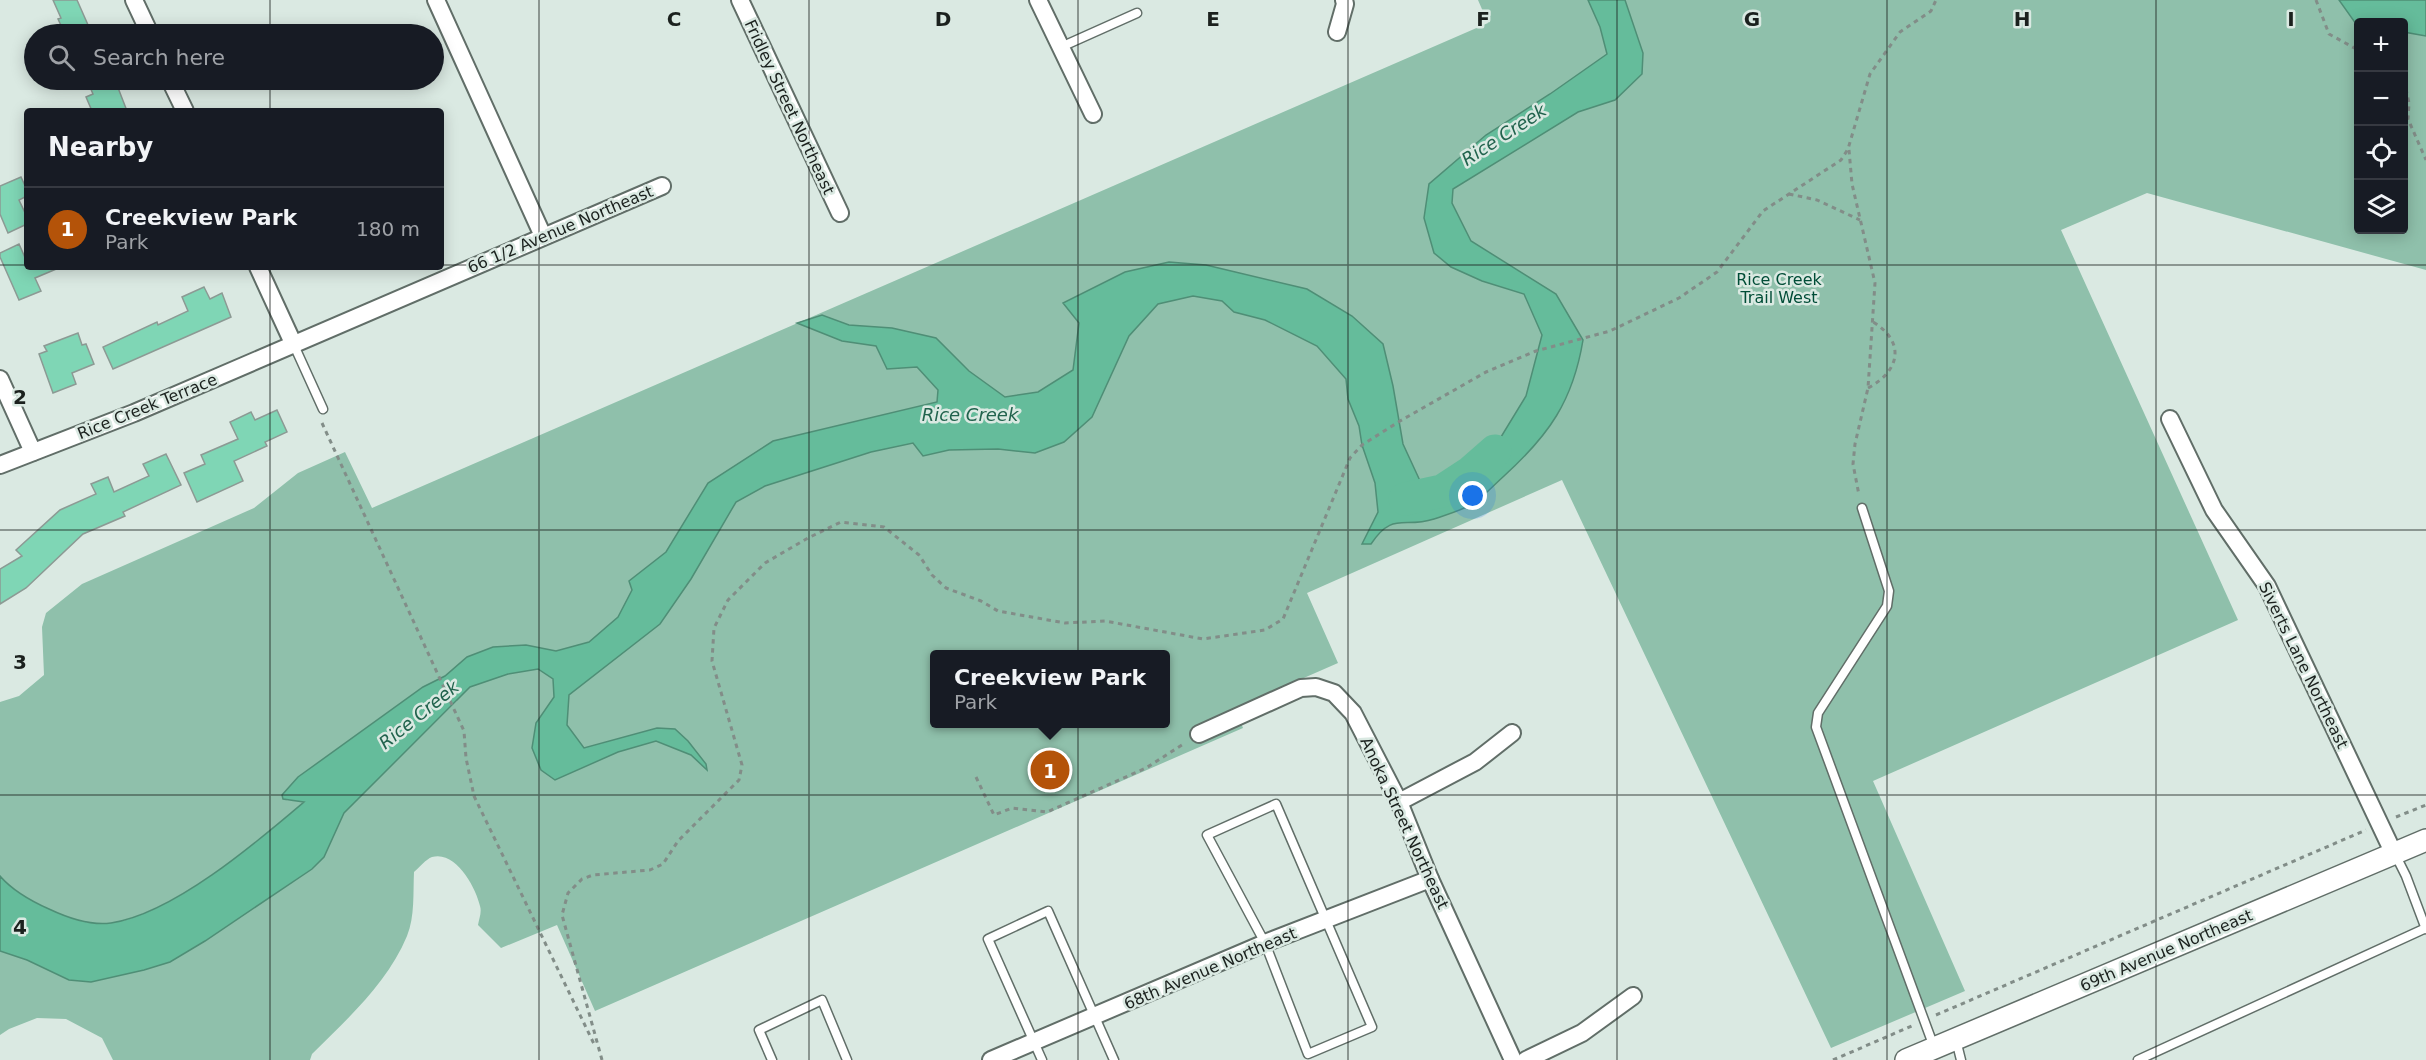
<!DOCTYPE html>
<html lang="en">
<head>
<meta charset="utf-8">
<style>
	:root { --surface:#171b24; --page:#242831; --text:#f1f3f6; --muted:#9ea1a6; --line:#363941; --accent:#b45309 }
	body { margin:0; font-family:"DejaVu Sans",sans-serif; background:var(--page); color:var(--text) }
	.controls { position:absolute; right:18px; top:18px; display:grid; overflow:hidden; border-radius:6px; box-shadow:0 3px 15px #0003 }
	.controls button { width:54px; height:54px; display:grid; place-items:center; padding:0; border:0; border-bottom:2px solid var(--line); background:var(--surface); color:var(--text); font:30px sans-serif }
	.you { position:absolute; left:1473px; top:496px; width:21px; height:21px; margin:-15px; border:4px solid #fff; border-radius:50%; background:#1a73e8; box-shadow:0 0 0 9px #1a73e833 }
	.badge { display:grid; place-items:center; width:39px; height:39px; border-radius:50%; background:var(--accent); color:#fff; font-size:20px; font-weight:700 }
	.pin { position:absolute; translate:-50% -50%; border:3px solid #fff; box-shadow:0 2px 6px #0006 }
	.popup { position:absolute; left:930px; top:650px; width:240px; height:78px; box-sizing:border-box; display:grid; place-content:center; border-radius:6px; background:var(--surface); filter:drop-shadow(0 2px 4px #0005); font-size:20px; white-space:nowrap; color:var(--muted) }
	.popup b { font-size:22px; color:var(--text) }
	.popup::after { content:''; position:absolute; left:50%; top:100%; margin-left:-12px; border:12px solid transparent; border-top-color:var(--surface) }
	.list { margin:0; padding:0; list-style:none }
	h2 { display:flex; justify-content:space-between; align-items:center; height:78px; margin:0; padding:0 24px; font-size:26px }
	h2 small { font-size:20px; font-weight:400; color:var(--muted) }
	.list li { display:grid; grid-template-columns:39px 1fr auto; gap:18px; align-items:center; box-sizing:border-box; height:84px; padding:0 24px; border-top:2px solid var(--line) }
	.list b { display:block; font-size:22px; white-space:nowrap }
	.list p { margin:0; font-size:20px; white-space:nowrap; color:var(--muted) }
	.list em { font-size:20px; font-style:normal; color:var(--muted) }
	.icon { flex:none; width:33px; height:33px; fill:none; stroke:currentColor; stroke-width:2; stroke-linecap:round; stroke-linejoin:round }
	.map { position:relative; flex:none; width:2426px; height:1060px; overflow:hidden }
	.search { position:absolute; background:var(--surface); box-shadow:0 3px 15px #0003; left:24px; top:24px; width:420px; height:66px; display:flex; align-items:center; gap:15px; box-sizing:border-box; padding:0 21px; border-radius:33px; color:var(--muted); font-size:22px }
	.panel { position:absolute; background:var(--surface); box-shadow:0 3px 15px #0003; left:24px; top:108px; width:420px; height:162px; border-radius:6px }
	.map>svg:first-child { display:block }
	.green { fill:#8fc0ab; fill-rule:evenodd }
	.water { fill:#65bc9b; stroke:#4f8e76; stroke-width:1.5 }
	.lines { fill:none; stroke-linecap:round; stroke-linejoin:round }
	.river { stroke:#65bc9b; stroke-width:33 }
	.building { fill:#7fd6b5; stroke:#8c9a94; stroke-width:1.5 }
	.service-casing { stroke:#616e68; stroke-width:11 }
	.minor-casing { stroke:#616e68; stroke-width:20 }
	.tertiary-casing { stroke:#616e68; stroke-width:24 }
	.path { stroke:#828d88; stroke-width:3; stroke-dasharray:4.5 4.5; stroke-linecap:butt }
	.service { stroke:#fff; stroke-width:8 }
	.minor { stroke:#fff; stroke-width:16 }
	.tertiary { stroke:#fff; stroke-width:21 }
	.grid { fill:none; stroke:#1b211e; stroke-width:1.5; stroke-opacity:0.55 }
	.labels { text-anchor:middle; stroke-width:5; stroke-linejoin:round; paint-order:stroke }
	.street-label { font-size:16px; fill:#1b211e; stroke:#dae9e2 }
	.park-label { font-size:16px; fill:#004d37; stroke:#dae9e2 }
	.water-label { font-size:18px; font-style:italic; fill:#21634d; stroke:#dae9e2 }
	.grid-label { font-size:20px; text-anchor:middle; font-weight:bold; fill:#1b211e; stroke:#dae9e2; stroke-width:5; stroke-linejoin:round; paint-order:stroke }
</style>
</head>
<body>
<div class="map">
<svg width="2426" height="1060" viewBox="0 0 2426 1060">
	<rect width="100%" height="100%" fill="#dae9e2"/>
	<path class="green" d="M1478,0h948v270l-279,-77 -86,37 177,390 -365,161 92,210 -134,57 -269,-568 -255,113 31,70 -103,45 8,20 -648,283 -38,-86 -56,23 -23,-23c1,-6 4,-13 2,-19 -4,-18 -24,-56 -48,-49 -6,2 -13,11 -18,15 -1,20 1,45 -7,64 -20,48 -60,83 -95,118l-2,6h-197l-11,-22 -36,-19 -29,-1 -28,11 -9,6v-84l27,9 42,20 22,2 53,-12 61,-29 107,-72 12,-12 20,-44 113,-112 -25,-18 -9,4 -125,90 -15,18v4c8,3 14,0 22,2 -48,41 -131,112 -194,122 -21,3 -43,-5 -62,-14 -18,-8 -36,-18 -49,-33v-174l19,-6 25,-21 -2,-48 4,-14 36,-29 172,-76 44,-35 47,-21 27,56 1116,-485zM2358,22h46v208h-46zM934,654h232v70h-232z"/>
	<g class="water">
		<path d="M1588,0h37l18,53 -1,21 -27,26 -37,12 -125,77 -1,14 19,38 85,53 27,46c-10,61 -34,95 -79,136 -10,9 -20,20 -31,28 -11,6 -27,11 -39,15 -31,10 -41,-8 -63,25h-9l16,-32 -3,-29 -13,-38 -3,-19 -11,-27 -2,-20 -29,-33 -52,-26 -31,-8 -12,-11 -29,-5 -35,8 -29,32 -37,81 -28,25 -29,11 -37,-4 -49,1 -26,6 -10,-13 -42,9 -106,34 -29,16 -45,77 -31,45 -91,71 -2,30 17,23 73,-20 18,1 13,12 18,23 1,6 -16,-15 -35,-14 -38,11 -63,28 -14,-10 -9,-22 4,-25 18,-26 -1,-18 -15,-10 -30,5 -38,13 -126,126 -20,44 -12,12 -107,72 -35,21 -26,8 -53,12 -22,-2 -42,-20 -27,-9v-75c13,15 31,25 49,33 19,9 41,17 62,14 62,-9 146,-81 193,-121l-21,-3 -1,-4 16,-18 125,-90 22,-11 22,-19 26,-10 33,-2 30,6 33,-9 29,-25 14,-27 -3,-9 37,-29 42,-69 65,-42 164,-39 1,-12 -21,-23 -30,2 -11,-23 -34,-5 -45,-18 25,-8 27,10 43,3 44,10 33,33 36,26 33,-5 35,-22 6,-47 -16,-20 62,-31 44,-10 37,3 101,24 45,27 31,28 10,42 10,58 18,39 22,7 28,-18 30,-35 25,-41 16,-61 -18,-41 -42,-13 -31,-14 -17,-14 -10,-35 5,-34 57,-49 64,-41 57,-40 -7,-27z"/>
		<polygon points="2339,0 2426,0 2426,36 2404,32 2404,22 2358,22 2358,25 2356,24"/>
	</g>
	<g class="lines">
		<polyline class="river" points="1405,499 1442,491 1471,472 1495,451"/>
	</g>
	<g class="building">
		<polygon points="53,0 77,0 92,34 65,34 58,19 61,18"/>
		<polygon points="87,80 115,80 127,111 92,111 86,97 93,94"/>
		<polygon points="21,177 27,190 27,196 19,200 27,217 27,224 8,233 0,214 0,186"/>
		<polygon points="19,244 27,262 27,267 61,267 35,278 41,291 19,300 0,257 0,253"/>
		<polygon points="204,287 210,299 222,293 231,317 113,369 103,347 157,322 158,325 188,311 182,297"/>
		<polygon points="78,333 82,345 86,344 94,364 72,373 76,384 53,393 39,354 47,351 44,346"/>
		<polygon points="277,410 287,432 265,442 267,446 234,461 243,481 197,502 184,473 205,464 201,455 238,439 230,422 251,412 255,420"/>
		<polygon points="166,454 181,485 123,512 125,516 83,534 26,588 0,604 0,569 22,556 16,550 60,510 96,494 91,484 108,477 114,492 149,476 143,464"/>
	</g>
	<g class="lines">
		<defs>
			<g id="service">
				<polyline points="1061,47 1137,13"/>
				<polyline points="293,343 323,409"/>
				<polyline points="1862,508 1889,591 1887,606 1818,713 1816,727 1934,1047"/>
				<polygon points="1276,804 1372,1027 1308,1054 1265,943 1207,835"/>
				<polyline points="2395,854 2406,876 2426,929"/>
				<polyline points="1956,1040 1961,1060"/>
				<polyline points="772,1060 759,1030 822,1000 847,1060"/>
				<polyline points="1042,1060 988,939 1048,911 1114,1060"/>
				<polyline points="2138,1060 2426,928"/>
			</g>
			<g id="minor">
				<polyline points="134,0 150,34"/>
				<polyline points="436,0 543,236"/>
				<polyline points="740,0 840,213"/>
				<polyline points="1038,0 1093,114"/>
				<polyline points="1337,32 1345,4 1344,0"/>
				<polyline points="170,80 185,111"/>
				<polyline points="258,267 293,343"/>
				<polyline points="0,379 33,452"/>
				<polyline points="2170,419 2214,510 2267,586 2394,854"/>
				<polyline points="0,465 134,413 662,186"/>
				<polyline points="1199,734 1301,688 1316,687 1334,693 1353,713 1399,802 1430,879 1513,1060"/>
				<polyline points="1399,802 1475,762 1512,733"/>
				<polyline points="991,1060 1265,943 1430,879"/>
				<polyline points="1526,1060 1582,1033 1633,996"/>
			</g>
			<polyline id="tertiary" points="1906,1060 2426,840"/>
		</defs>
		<use href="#service" class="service-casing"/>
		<use href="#minor" class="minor-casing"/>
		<use href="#tertiary" class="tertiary-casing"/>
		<g class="path">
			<polyline points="2316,0 2329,34 2358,50"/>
			<polyline points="2404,80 2409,103 2408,119 2426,160"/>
			<polyline points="1849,150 1852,184 1875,283 1868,388 1855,444 1853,464 1859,495"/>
			<polyline points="1789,194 1817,200 1860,220"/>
			<path d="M1868,388c32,-17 38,-46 5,-66"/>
			<polyline points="322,423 464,731 466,758 474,796 595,1046"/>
			<polyline points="976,777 994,815 1012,808 1047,812 1146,768 1185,743"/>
			<polyline points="2396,817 2426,805"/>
			<polyline points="1936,1015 2366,830"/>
			<polyline points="602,1060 562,915 568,893 582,879 593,875 650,870 663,864 678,841 739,780 742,765 712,661 714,628 728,600 765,563 808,538 841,522 884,527 919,555 932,575 946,588 981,601 998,611 1065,623 1105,621 1203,639 1265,630 1283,619 1350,458 1362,445 1400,421 1486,372 1536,351 1610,331 1679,298 1717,272 1763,211 1841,160 1848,149 1870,74 1900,32 1931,11 1936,0"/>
			<polyline points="1833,1060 1914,1025"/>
		</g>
		<use href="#service" class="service"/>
		<use href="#minor" class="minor"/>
		<use href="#tertiary" class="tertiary"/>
	</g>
	<path class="grid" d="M270,0v34M539,0v1060M809,0v1060M1078,0v1060M1348,0v1060M1617,0v1060M1887,0v1060M2156,0v1060M270,80v31M0,265h27M441,265h1985M270,267v793M0,530h2426M0,795h2426"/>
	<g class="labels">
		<g class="street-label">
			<text transform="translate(790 107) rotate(65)" y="6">Fridley Street Northeast</text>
			<text transform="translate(560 229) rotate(-23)" y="6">66 1/2 Avenue Northeast</text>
			<text transform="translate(147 406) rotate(-22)" y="6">Rice Creek Terrace</text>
			<text transform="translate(2304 665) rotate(64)" y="6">Siverts Lane Northeast</text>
			<text transform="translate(1405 823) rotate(65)" y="6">Anoka Street Northeast</text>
			<text transform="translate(2166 950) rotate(-23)" y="6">69th Avenue Northeast</text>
			<text transform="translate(1210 968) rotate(-23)" y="6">68th Avenue Northeast</text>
		</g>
		<g class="park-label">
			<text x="1779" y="285">Rice Creek<tspan x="1779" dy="18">Trail West</tspan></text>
		</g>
		<g class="water-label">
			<text transform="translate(1504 135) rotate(-33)" y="6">Rice Creek</text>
			<text x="970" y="421">Rice Creek</text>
			<text transform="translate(419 715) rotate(-39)" y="6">Rice Creek</text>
		</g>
	</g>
	<g class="grid-label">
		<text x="674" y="26">C</text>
		<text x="943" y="26">D</text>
		<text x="1213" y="26">E</text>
		<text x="1483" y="26">F</text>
		<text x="1752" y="26">G</text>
		<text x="2022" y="26">H</text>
		<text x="2291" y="26">I</text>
		<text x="20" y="404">2</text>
		<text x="20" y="669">3</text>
		<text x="20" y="934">4</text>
	</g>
</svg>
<div class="controls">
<button>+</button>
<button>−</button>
<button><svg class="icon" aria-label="locate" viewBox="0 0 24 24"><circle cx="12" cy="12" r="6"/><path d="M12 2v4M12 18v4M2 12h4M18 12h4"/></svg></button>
<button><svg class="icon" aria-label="layers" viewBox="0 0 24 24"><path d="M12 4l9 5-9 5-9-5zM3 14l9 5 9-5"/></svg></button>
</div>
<div class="you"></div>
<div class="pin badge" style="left:1050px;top:770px">1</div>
<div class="popup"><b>Creekview Park</b>Park</div>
<div class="search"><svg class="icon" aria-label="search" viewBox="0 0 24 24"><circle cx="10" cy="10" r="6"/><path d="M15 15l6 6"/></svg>Search here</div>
<section class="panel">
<h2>Nearby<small></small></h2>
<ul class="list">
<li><span class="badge">1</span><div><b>Creekview Park</b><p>Park</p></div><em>180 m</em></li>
</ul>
</section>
</div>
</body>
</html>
